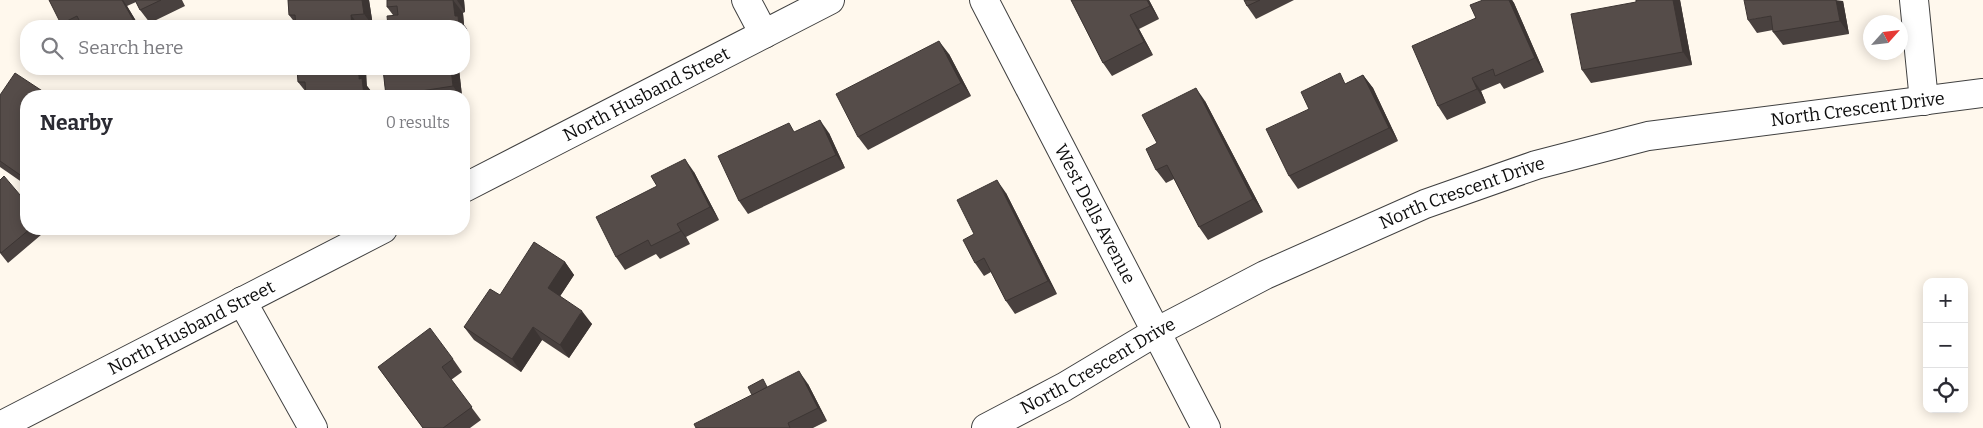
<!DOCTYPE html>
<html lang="en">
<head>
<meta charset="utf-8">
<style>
	:root { --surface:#fff; --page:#f7f7f7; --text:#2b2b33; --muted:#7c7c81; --line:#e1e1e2 }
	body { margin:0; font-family:Bitter,serif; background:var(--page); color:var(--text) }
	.controls { position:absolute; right:15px; bottom:15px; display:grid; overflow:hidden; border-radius:10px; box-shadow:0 2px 12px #0003 }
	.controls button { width:45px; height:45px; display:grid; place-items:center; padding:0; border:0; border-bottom:1px solid var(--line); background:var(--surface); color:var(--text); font:25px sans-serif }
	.compass { position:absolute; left:1863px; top:15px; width:45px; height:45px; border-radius:50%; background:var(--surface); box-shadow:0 2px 12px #0003; rotate:63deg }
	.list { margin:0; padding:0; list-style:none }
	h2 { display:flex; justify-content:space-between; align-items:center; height:65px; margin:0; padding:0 20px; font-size:21px }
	h2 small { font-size:16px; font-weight:400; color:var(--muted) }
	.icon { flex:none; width:28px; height:28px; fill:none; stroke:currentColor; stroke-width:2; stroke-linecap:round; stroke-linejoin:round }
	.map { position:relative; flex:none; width:1983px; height:428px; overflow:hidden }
	.search { position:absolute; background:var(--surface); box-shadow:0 2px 12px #0003; left:20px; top:20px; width:450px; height:55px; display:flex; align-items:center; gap:12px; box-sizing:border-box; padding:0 18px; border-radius:20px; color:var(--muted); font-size:19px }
	.panel { position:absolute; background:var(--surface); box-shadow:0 2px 12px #0003; left:20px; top:90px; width:450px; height:145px; border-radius:20px }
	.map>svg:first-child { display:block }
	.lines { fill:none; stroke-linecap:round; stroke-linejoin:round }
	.minor-casing { stroke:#404040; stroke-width:30 }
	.minor { stroke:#fff; stroke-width:28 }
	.wall { fill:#49413f }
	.shaded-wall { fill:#3c3533 }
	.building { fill:#554c49; stroke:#3c3533 }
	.labels { text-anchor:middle; stroke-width:5; stroke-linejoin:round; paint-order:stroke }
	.street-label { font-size:18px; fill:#0d0d0d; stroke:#fff }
</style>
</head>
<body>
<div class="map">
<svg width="1983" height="428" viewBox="0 0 1983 428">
	<rect width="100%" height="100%" fill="#fff8ed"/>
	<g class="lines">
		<defs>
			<g id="minor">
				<polyline points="746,0 764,34"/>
				<path id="s1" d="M984,0l222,428"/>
				<polyline points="1914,0 1924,101"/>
				<path id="s2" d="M464,188l366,-188"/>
				<polyline points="242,301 313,428"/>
				<path id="s3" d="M0,426l383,-197"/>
				<path id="s4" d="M986,428l78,-41 92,-55 109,-57 160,-71 111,-39 112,-29 335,-43"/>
			</g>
		</defs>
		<use href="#minor" class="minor-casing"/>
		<use href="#minor" class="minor"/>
	</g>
	<g class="wall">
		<polygon points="49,0 182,0 185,6 150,23 140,10 136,2 127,6 139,26 63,26"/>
		<polygon points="288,0 369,0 373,26 296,26 296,24 289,15"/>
		<polygon points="387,0 464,0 465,12 463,13 464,25 467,29 469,51 464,52 464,26 393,15 387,7"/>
		<polygon points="1071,0 1149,0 1159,19 1139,29 1153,55 1112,76 1103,63"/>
		<polygon points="1244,0 1294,0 1256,19 1247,6"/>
		<polygon points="1483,0 1512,0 1514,3 1544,72 1504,89 1500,83 1481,91 1486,103 1447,120 1438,106"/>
		<polygon points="1636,0 1680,0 1692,65 1591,83 1582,70 1636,2"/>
		<polygon points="1843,1 1849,34 1783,45 1773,32 1773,30 1757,33 1748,20"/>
		<polygon points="949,54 971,96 868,150 858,137"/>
		<polygon points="297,69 367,86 371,91 372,96 306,96 306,92 298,82"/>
		<polygon points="383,69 459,69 462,96 386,96"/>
		<polygon points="1363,75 1373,88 1398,141 1298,189 1289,176 1309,109 1347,83"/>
		<polygon points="0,95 26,96 26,185 0,167"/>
		<polygon points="1205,101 1263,212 1208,240 1199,227 1174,179 1166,183 1156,170 1157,143"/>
		<polygon points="795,132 829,133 845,168 748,214 739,201"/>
		<polygon points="694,172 719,220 686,237 690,244 660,259 656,254 625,270 616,257"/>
		<polygon points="0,180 26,229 48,229 8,263 0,253"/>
		<polygon points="1006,193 1057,294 1015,314 1006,301 991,272 984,276 975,263 974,234"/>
		<polygon points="565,262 574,275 560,296 592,324 569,358 542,340 521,372 474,340 464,327 500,295"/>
		<polygon points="453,359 462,372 451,380 481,420 470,428 423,428 378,367"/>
		<polygon points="808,384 827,421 813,428 696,428 768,387"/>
	</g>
	<g class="shaded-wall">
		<polygon points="122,0 123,0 127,6 139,26 137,26 136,25"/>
		<polygon points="362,0 369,0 373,26 364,14"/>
		<polygon points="453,0 463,13 464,25 467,29 469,51 464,43 464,26 459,26 455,16"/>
		<polygon points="457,0 464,0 465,12"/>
		<polygon points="1147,0 1149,0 1159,19 1150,6"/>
		<polygon points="1509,0 1512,0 1514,3 1544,72 1535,58"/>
		<polygon points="1673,0 1680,0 1692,65 1683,52"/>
		<polygon points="1835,0 1843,1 1849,34 1840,21"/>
		<polygon points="351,15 359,26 352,26"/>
		<polygon points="1130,15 1139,29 1153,55 1144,42"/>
		<polygon points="939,41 949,54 971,96 961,83"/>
		<polygon points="358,69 366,69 367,86 371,91 372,96 364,96 359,79"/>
		<polygon points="451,69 459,69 462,96 460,96 453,86"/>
		<polygon points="1363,75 1373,88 1398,141 1389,128"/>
		<polygon points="1472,78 1481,91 1486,103 1477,89"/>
		<polygon points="1196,88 1205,101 1263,212 1253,199"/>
		<polygon points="820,120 829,133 845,168 836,155"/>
		<polygon points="685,159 694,172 719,220 710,207"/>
		<polygon points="997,180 1006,193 1057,294 1048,281"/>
		<polygon points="677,224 686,237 690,244 681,231"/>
		<polygon points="565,262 574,275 557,301 548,288"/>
		<polygon points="582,311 592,324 569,358 560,345"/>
		<polygon points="533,327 542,340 521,372 512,359"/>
		<polygon points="799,371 808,384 827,421 818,408"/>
	</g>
	<g class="building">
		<polygon points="49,0 122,0 136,25 133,26 82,26 77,16 61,24"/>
		<polygon points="135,0 161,0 140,10"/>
		<polygon points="288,0 362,0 364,14 351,15 352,26 361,25 361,26 296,26 295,15 289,15"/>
		<polygon points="387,0 453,0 455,16 458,16 459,26 388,26 387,16 398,15 397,6 387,7"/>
		<polygon points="1071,0 1147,0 1150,6 1130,15 1144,42 1103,63"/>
		<polygon points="1244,0 1260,0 1247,6"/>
		<polygon points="1483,0 1509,0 1535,58 1495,76 1493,69 1472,78 1477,89 1438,106 1412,46 1476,18 1470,5"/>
		<polygon points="1636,0 1673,0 1683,52 1582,70 1571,14 1636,2"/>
		<polygon points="1744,0 1836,0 1840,21 1773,32 1771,16 1748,20"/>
		<polygon points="939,41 961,83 858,137 836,94"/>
		<polygon points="297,69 358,69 359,79 362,78 364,96 306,96 305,82 298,82"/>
		<polygon points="383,69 451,69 453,86 421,91 422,96 386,96"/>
		<polygon points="15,73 50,96 26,96 26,179 0,161 0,95"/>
		<polygon points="1340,73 1345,84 1363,75 1389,128 1289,176 1266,129 1309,109 1301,92"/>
		<polygon points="1196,88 1253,199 1199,227 1167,165 1156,170 1146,149 1157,143 1142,115"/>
		<polygon points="820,120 836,155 739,201 718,156 789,123 794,132"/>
		<polygon points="685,159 710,207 677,224 681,231 651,246 648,240 616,257 596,217 657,186 651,176"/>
		<polygon points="4,176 26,202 26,229 30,229 1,253 0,251 0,180"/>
		<polygon points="997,180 1048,281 1006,301 984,258 975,263 963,240 974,234 957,200"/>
		<polygon points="534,242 565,262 548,288 582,311 560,345 533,327 512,359 464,327 490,289 500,295"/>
		<polygon points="430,328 453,359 442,367 472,407 443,428 423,428 378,367"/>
		<polygon points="799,371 818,408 788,423 790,428 696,428 694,424"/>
		<polygon points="763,379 767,387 752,395 748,387"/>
	</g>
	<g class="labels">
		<g class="street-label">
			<text dy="6" stroke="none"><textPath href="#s2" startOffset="205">North Husband Street</textPath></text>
			<text dy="6" stroke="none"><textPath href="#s4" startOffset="938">North Crescent Drive</textPath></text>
			<text dy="6" stroke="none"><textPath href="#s4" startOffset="532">North Crescent Drive</textPath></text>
			<text dy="6" stroke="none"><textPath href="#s1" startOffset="241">West Dells Avenue</textPath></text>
			<text dy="6" stroke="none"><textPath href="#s3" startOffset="215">North Husband Street</textPath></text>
			<text dy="6" stroke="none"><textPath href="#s4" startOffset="128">North Crescent Drive</textPath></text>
		</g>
	</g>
</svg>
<div class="controls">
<button>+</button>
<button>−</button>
<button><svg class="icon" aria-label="locate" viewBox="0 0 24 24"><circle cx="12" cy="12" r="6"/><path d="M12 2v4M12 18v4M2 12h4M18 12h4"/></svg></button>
</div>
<svg class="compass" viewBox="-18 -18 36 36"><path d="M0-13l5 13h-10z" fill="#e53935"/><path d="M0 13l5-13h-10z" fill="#7c7c81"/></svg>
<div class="search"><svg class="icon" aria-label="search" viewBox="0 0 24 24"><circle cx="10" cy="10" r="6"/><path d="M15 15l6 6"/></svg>Search here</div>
<section class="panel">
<h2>Nearby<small>0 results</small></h2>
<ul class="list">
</ul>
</section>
</div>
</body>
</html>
